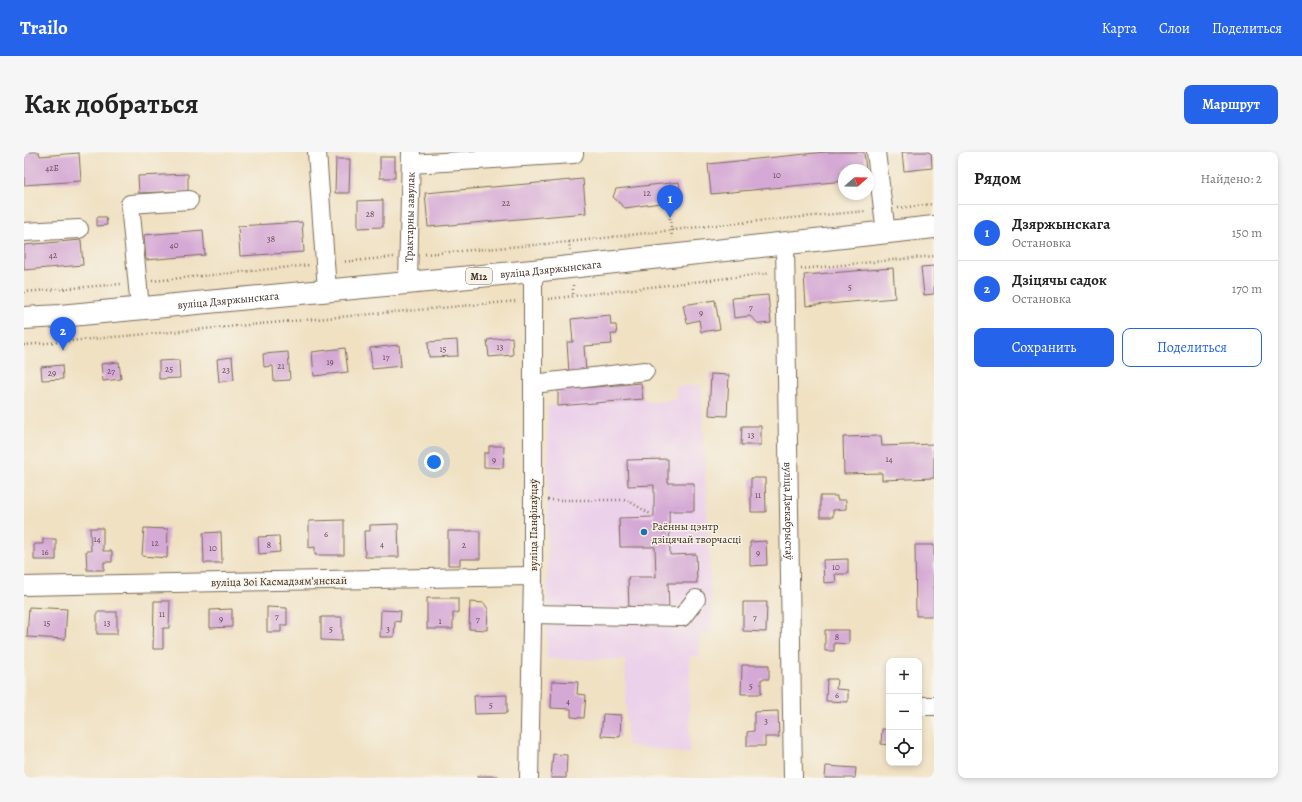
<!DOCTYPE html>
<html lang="ru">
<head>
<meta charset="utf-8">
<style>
	:root { --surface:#fff; --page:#f6f6f6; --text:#222; --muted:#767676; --line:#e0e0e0; --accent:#2563eb }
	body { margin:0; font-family:Alegreya,serif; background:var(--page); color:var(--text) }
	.controls { position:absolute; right:12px; bottom:12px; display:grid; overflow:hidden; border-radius:8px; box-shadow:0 2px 6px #0003 }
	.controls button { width:36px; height:36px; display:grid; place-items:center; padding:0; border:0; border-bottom:1px solid var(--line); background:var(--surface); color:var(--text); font:20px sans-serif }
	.compass { position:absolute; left:814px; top:12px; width:36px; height:36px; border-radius:50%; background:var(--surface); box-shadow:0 2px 6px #0003; rotate:70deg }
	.you { position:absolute; left:410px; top:310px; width:14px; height:14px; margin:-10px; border:3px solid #fff; border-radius:50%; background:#1a73e8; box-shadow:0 0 0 6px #1a73e833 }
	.badge { display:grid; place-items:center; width:26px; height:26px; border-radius:50%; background:var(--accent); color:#fff; font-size:13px; font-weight:700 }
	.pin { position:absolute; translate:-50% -33px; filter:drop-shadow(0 1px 2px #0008) }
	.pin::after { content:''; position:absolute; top:21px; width:14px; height:12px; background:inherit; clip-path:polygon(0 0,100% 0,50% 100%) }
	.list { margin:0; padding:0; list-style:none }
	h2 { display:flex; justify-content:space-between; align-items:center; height:52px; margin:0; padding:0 16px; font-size:17px }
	h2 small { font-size:13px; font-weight:400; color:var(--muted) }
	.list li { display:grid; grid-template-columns:26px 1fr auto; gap:12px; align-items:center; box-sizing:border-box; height:56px; padding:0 16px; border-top:1px solid var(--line) }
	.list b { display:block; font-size:15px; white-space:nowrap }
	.list p { margin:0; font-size:13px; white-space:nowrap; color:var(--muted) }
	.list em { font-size:13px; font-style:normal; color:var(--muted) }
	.actions { display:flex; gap:8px; padding:12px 16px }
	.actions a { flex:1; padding:9px 0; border:1px solid var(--accent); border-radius:8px; text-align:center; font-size:14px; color:var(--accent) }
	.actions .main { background:var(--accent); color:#fff }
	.icon { flex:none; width:22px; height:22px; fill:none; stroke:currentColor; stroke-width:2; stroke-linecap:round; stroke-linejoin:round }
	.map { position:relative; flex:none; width:910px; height:626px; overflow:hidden; border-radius:8px }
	header { display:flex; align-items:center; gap:24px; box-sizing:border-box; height:56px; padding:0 20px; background:var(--accent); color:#fff }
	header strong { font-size:19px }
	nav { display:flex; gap:22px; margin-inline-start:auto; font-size:14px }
	.intro { display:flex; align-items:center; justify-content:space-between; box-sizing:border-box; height:96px; padding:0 24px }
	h1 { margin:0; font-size:28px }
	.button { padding:10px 18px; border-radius:8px; background:var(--accent); color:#fff; font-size:14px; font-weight:700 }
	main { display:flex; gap:24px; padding:0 24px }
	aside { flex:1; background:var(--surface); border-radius:8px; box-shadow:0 2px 6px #0003 }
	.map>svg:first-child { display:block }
	.built { fill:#ecd1ea }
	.building { fill:#d5a9d5 }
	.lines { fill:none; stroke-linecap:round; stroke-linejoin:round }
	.minor-casing { stroke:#7a6a58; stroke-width:20 }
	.major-casing { stroke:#7a6a58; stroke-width:24 }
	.path { stroke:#7a6a58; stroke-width:2.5; stroke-dasharray:1 3; stroke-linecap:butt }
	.minor { stroke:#fff; stroke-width:18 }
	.major { stroke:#fff; stroke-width:22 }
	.poi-dot { fill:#1f6fb2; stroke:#f7f3e8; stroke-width:1.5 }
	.labels { text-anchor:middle; stroke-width:3; stroke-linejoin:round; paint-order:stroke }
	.number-label { font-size:9px; fill:#624a4c }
	.shield { fill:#f7f3e8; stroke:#73665b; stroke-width:1 }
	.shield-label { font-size:10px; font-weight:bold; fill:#3b2a1e }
	.street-label { font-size:11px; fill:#3b2a1e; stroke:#f7f3e8 }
	.poi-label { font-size:11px; fill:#3b2a1e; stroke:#f7f3e8; text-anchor:start }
</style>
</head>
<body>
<header>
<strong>Trailo</strong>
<nav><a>Карта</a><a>Слои</a><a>Поделиться</a></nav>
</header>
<div class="intro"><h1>Как добраться</h1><a class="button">Маршрут</a></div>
<main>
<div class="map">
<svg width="910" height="626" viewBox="0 0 910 626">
	<rect width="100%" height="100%" fill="#f7f3e8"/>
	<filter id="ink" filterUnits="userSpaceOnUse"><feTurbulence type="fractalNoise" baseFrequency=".025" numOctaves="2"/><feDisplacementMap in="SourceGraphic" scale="8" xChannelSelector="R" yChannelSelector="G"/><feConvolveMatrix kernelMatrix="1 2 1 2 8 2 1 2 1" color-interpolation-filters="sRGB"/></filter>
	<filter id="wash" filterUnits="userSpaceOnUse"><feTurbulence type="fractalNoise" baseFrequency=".012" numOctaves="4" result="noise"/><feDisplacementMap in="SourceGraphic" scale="16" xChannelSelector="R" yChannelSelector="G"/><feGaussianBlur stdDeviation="0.9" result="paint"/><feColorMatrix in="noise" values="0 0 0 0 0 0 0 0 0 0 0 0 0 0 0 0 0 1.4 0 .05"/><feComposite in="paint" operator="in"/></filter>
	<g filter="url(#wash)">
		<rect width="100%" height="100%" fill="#f0e1c3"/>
		<polygon class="built" points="677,233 689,483 676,482 675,504 666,504 665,602 603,593 601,508 523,507 524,254 619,247 628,251 653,247 652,234"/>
		<g id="blocks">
			<g class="building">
				<polygon points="0,0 15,0 16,4 55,1 57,29 0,33"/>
				<polygon points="801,0 840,0 842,18 820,18 820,29 687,42 684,12"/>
				<polygon points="878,0 907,0 908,16 880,19"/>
				<rect x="356" y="5" width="15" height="21"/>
				<polygon points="312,7 326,7 325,41 311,41"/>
				<polygon points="164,22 164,39 115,41 114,24"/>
				<polygon points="559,27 562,61 404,75 401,41"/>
				<polygon points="655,30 658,48 601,56 589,45 592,37"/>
				<polygon points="359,48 359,75 334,76 334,49"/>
				<polygon points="73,65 82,65 83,73 73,74"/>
				<polygon points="278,70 280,100 216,104 214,74"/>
				<polygon points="179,78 181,103 122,108 120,83"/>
				<polygon points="57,88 59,113 0,118 0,93"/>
				<polygon points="910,114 910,142 900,143 897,115"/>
				<polygon points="869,116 871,146 782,154 780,123"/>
				<polygon points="744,143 747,171 735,172 726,164 710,166 708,146"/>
				<polygon points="691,148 696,177 677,180 675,168 663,171 659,153"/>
				<polygon points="586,163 587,173 592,173 593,182 587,182 588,192 560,194 562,220 545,221 543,190 549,190 547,167"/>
				<polygon points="488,185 489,203 465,205 463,188"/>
				<polygon points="433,188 434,204 405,205 404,190"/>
				<polygon points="375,193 377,214 348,217 346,196"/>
				<polygon points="321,196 324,220 290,224 288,200"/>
				<polygon points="264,200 266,228 250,229 249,214 240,215 239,202"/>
				<polygon points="208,205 210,228 195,230 193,207"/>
				<polygon points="155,208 156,226 135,227 135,209"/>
				<polygon points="95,210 97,227 79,229 77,212"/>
				<polygon points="38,213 39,227 18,228 17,215"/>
				<polygon points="687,222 705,223 703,264 685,263"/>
				<polygon points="617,231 619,247 534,254 534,238"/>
				<polygon points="718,274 737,274 737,293 717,293"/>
				<polygon points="857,284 858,294 910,292 910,326 858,328 858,321 820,322 819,285"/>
				<polygon points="465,294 480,294 479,316 460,315 460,301 465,301"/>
				<polygon points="644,307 644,331 670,331 670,359 645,359 646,403 672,402 673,431 644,431 645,458 605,459 604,425 632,425 631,395 596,395 595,366 630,365 630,333 604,334 603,308"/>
				<polygon points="727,326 741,326 742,360 727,360"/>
				<polygon points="796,344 813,344 813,348 822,348 822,357 809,358 809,365 796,365"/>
				<polygon points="320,368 320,403 291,403 291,395 285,396 285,369"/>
				<polygon points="374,372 375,405 341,405 340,379 346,379 346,373"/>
				<polygon points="66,376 79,376 79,399 88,399 88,410 80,410 80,418 63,418 62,399 67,399"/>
				<polygon points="120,376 144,377 143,406 118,404"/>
				<polygon points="424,379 456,379 456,407 436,407 436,413 424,413"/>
				<polygon points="197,380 198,411 180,411 179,381"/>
				<polygon points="255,384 256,400 235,402 234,385"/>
				<polygon points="19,387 32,387 32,408 10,408 10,392 19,392"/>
				<polygon points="742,389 743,413 726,414 726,390"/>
				<polygon points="891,393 910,393 910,464 892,464"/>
				<polygon points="824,407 824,422 811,422 812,430 800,431 799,408"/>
				<polygon points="403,446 434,446 434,461 429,461 429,477 403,477"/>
				<polygon points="130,449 146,449 145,476 139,476 139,497 129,497"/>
				<polygon points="446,450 460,451 464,457 463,478 445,477"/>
				<polygon points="719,450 743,450 742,480 719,479"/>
				<polygon points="5,455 43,457 41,487 3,485"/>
				<polygon points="243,455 263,456 263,473 257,473 257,480 243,480"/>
				<polygon points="208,457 208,475 186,476 186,458"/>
				<polygon points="357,458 377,459 376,470 371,469 370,485 356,485"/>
				<rect x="73" y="460" width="20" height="22"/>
				<polygon points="297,465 318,465 318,489 297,488"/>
				<polygon points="801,478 825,478 825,492 810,491 810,499 801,499"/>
				<polygon points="718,513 745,513 745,527 737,527 737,542 717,542"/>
				<polygon points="803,527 813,527 812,537 824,538 824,550 802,549"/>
				<polygon points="528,529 554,530 553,542 562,543 560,566 547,565 547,557 527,556"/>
				<polygon points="483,543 483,561 451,562 450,544"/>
				<polygon points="754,559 755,585 741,585 741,594 723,594 723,580 730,579 730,560"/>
				<polygon points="579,562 597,563 596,585 577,584"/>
				<polygon points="858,577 865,577 865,593 857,592"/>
				<polygon points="529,602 543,603 542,626 527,626"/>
				<polygon points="802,614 832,616 831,626 801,626"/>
				<rect x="454" y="624" width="19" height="2"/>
			</g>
		</g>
	</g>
	<g filter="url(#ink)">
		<use href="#blocks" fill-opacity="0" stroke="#7a6a58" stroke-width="1"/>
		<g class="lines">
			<defs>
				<g id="minor">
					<polyline points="293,0 303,138"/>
					<polyline points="852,0 862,81"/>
					<polyline points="387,12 550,2 550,0"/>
					<polyline points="0,80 55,77"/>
					<path id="s1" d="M761,92l8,534"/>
					<path id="s2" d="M384,130l3,-129"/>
					<polyline points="116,156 106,52 165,48"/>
					<polyline points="509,232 621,219"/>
					<polyline points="0,434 509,424"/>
					<polyline points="508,462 658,465 672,447"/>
					<polyline points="895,554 910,554"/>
					<polyline points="505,626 509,424 509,119"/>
				</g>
				<g id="major">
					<path id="s3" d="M0,166l36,-2 473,-45 401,-44"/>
				</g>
			</defs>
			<use href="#minor" class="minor-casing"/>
			<use href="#major" class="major-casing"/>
			<g class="path">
				<polyline points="874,56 910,52"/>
				<polyline points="646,66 648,86"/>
				<polyline points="545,90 692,73 843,59"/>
				<polyline points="401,102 545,90 546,98"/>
				<polyline points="317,110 370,105"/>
				<polyline points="777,117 910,104"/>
				<polyline points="128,129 286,113"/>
				<polyline points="549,133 549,144"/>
				<polyline points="0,140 97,132"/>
				<polyline points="524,147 746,121"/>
				<polyline points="37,181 39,198"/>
				<polyline points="0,193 494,149"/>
				<polyline points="524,348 603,348 628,363"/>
			</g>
			<use href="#minor" class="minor"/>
			<use href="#major" class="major"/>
		</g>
	</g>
	<circle class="poi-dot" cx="620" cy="380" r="4"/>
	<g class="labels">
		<g class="number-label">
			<text x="28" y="19">42Б</text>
			<text x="753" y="26">10</text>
			<text x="623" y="44">12</text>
			<text x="482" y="54">22</text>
			<text x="346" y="65">28</text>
			<text x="247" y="90">38</text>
			<text x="150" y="96">40</text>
			<text x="29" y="106">42</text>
			<text x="826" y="138">5</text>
			<text x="727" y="158">7</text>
			<text x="677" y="164">9</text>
			<text x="476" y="198">13</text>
			<text x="419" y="200">15</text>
			<text x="362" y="208">17</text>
			<text x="306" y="213">19</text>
			<text x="257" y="217">21</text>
			<text x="145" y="220">25</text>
			<text x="202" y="221">23</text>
			<text x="87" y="222">27</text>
			<text x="28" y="224">29</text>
			<text x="727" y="286">13</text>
			<text x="865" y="310">14</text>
			<text x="470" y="311">9</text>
			<text x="734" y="346">11</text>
			<text x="302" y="385">6</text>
			<text x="73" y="390">14</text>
			<text x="131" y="394">12</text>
			<text x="358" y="395">4</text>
			<text x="245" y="396">8</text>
			<text x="440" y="396">2</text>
			<text x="189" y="399">10</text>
			<text x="21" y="403">16</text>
			<text x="734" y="404">9</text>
			<text x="812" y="418">10</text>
			<text x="138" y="465">11</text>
			<text x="253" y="467">7</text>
			<text x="731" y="468">7</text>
			<text x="197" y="470">9</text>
			<text x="454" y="470">7</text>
			<text x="416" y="472">1</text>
			<text x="23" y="474">15</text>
			<text x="83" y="474">13</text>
			<text x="307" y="480">5</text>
			<text x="364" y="480">3</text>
			<text x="813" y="488">8</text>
			<text x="727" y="537">5</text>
			<text x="813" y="546">6</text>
			<text x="544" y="552">4</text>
			<text x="467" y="556">5</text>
			<text x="742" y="572">3</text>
		</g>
		<rect class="shield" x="442" y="116" width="26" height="16" rx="3"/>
		<g class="shield-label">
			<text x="455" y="128">М12</text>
		</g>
		<g class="street-label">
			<text dy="4" stroke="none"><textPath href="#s2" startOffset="65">Трактарны завулак</textPath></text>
			<text dy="4" stroke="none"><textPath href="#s3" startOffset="529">вуліца Дзяржынскага</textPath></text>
			<text dy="4" stroke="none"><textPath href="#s3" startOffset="205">вуліца Дзяржынскага</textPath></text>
			<text dy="4" stroke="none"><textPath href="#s1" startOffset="267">вуліца Дзекабрыстаў</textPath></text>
			<text transform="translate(509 373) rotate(-90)" y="4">вуліца Панфілаўцаў</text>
			<text transform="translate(255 429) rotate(-1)" y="4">вуліца Зоі Касмадзямʼянскай</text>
		</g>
		<g class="poi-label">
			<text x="628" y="378">Раённы цэнтр<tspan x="628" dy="13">дзіцячай творчасці</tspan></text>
		</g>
	</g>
</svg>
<div class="controls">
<button>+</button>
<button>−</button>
<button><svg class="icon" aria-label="locate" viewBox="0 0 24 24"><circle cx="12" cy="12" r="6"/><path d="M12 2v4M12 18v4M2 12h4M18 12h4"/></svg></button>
</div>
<svg class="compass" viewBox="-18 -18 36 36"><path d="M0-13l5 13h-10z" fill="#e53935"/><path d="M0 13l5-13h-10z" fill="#767676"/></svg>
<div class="you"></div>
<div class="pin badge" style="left:646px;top:66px">1</div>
<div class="pin badge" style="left:39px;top:198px">2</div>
</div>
<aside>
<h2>Рядом<small>Найдено: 2</small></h2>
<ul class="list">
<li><span class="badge">1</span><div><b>Дзяржынскага</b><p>Остановка</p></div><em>150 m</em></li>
<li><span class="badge">2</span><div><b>Дзіцячы садок</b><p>Остановка</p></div><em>170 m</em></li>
</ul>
<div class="actions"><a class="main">Сохранить</a><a>Поделиться</a></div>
</aside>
</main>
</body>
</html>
